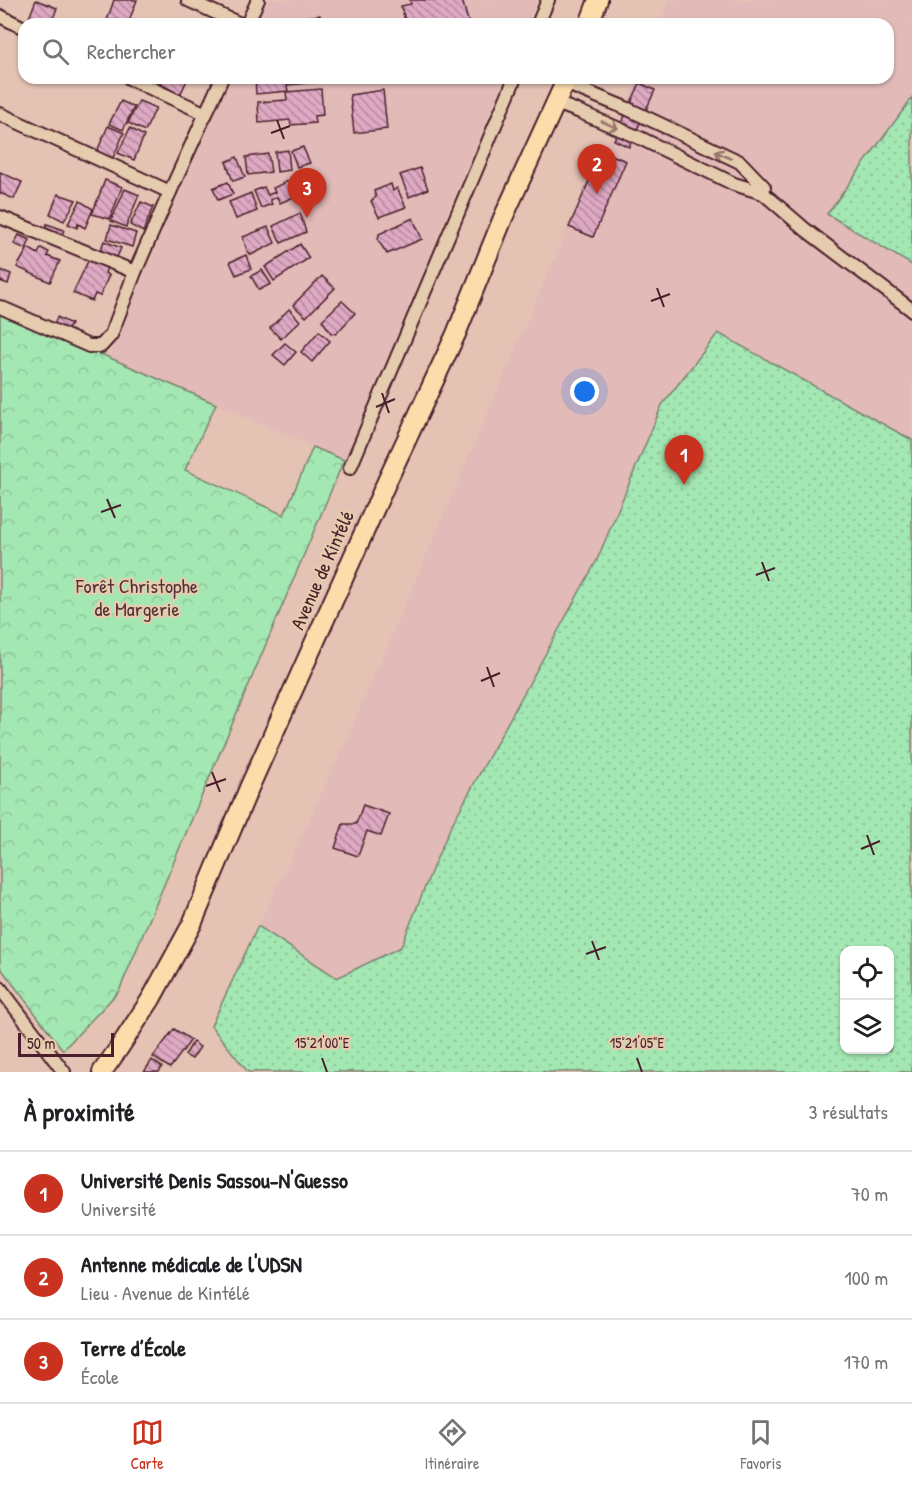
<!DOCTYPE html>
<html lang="fr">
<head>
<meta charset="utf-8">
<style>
	:root { --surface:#fff; --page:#f2f2f2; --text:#202124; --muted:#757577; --line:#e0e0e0; --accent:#c8321e }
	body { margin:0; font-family:"Patrick Hand",sans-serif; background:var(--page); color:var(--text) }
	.controls { position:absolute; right:18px; bottom:18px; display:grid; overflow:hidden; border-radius:12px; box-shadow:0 2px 4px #0004 }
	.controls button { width:54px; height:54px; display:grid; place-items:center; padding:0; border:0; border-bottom:2px solid var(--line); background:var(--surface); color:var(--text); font:30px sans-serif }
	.scale { position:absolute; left:18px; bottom:15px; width:96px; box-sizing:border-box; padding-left:6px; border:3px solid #4a1f2b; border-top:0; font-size:16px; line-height:21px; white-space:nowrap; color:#4a1f2b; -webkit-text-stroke:4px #e6ccae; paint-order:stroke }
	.you { position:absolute; left:585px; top:392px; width:21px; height:21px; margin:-15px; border:4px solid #fff; border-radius:50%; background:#1a73e8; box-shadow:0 0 0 9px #1a73e833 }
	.badge { display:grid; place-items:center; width:39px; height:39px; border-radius:50%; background:var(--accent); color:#fff; font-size:20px; font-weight:700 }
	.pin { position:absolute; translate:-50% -50px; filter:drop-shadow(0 2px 3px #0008) }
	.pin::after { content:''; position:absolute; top:32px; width:21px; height:18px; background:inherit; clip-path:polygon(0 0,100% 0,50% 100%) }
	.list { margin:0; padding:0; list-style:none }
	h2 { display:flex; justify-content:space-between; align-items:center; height:78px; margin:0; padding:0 24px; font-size:26px }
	h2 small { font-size:20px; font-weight:400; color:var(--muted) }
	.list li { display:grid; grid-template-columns:39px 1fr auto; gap:18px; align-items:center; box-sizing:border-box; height:84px; padding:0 24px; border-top:2px solid var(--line) }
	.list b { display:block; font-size:22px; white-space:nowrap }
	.list p { margin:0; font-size:20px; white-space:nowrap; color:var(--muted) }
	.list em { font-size:20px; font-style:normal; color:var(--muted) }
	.icon { flex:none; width:33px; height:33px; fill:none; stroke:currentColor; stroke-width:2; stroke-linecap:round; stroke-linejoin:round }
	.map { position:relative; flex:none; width:912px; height:1072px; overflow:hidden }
	.search { position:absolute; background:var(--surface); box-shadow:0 2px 4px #0004; left:18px; right:18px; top:18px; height:66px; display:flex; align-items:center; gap:15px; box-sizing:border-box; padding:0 21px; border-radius:18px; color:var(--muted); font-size:22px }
	.sheet { height:330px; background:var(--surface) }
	nav { display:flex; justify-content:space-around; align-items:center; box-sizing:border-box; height:84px; border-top:2px solid var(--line); background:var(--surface); font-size:16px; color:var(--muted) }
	nav a { display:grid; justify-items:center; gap:3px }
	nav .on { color:var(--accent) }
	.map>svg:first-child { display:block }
	.built { fill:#e2bab8; fill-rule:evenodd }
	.green { fill:url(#green-dots); stroke:#76836f; stroke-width:1.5; fill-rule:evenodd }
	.forest { fill:url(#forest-crowns); stroke:#76836f; stroke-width:1.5 }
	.building { fill:url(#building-back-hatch); stroke:#4a1f2b; stroke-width:1.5 }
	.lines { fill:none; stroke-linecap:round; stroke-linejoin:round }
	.minor-casing { stroke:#4a1f2b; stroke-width:16 }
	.primary-casing { stroke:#4a1f2b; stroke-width:22 }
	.minor { stroke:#e6ccae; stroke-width:12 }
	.primary { stroke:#fddcac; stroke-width:18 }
	.oneway { stroke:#98766c }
	.ticks { fill:none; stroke:#4a1f2b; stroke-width:2 }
	.labels { text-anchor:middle; stroke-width:4.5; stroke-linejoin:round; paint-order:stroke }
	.street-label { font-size:20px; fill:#4a1f2b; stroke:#e6ccae }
	.park-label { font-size:20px; fill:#533339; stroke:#e6ccae }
	.ticks-label { font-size:15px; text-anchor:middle; fill:#4a1f2b; stroke:#e6ccae; stroke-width:4.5; stroke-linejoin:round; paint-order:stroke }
</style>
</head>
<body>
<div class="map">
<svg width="912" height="1072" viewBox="0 0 912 1072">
	<defs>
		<pattern id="green-dots" width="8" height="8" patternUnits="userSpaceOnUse" patternTransform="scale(1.5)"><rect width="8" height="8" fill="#a3e7b3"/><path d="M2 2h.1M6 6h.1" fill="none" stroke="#8ec69a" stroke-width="1.8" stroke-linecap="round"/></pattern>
		<pattern id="forest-crowns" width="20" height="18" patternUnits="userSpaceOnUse" patternTransform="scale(1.5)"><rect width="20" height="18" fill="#a3e7b3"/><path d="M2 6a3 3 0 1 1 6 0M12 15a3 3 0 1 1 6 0" fill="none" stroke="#8ec69a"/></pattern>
		<pattern id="building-back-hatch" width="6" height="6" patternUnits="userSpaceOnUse" patternTransform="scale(1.5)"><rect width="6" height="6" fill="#dea9c3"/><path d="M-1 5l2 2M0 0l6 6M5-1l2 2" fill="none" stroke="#b6899f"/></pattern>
	</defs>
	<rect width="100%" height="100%" fill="#e4c2b4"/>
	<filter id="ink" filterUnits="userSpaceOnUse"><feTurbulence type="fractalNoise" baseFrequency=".0167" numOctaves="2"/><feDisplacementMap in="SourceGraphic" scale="12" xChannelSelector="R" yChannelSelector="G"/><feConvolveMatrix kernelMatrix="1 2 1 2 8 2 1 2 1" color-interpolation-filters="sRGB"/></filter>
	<g filter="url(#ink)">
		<g class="built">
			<polygon points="264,0 537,0 527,24 254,24"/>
			<path d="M669,0h243v1072h-666l-35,-46 133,-280 225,-521 69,-147h250v-54h-228zM844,950h46v100h-46z"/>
			<polygon points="230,78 504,78 344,460 108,357"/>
		</g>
		<g class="green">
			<polygon points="912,98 912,265 827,214"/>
			<path d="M718,333l194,107v632h-664l-37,-46 47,-100 79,52 64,-31 32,-80 19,-43 145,-264 65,-155zM844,950h46v100h-46z"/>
		</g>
		<polygon class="forest" points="0,314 108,357 216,404 185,470 284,515 313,447 344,460 119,991 63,1050 0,967"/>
		<g class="building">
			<polygon points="36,0 57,8 51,24 44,24 29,18"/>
			<polygon points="114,0 137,0 128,24 106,23"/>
			<polygon points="410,0 462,0 469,24 406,24 401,6 411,4"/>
			<polygon points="320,15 321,24 257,24 257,23"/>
			<polygon points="163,78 188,78 180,95 160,84"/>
			<polygon points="255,78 319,78 319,82 287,85 288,91 256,94"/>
			<polygon points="640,83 655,90 629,147 614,140"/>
			<polygon points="321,89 323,115 314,116 315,123 291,125 290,120 259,123 258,102 287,100 286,92"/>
			<polygon points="383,90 387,129 354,133 350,95"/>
			<polygon points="121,101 134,107 123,130 109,124"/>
			<polygon points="139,101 156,108 145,131 128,123"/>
			<polygon points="108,126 124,133 111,162 95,156"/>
			<polygon points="130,128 144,136 134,160 118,153"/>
			<polygon points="303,147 310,163 297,167 291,151"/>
			<polygon points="288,150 290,170 277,172 275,152"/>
			<polygon points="602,151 626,161 593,237 569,227"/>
			<polygon points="268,154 271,172 248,175 246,157"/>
			<polygon points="237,157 245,177 233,181 226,162"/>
			<polygon points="420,168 428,189 409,197 400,175"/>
			<polygon points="0,172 22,182 14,199 0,193"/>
			<polygon points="305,173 312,189 280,203 277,197 270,200 272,204 261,208 254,191 264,187 268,195 275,192 273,188"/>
			<polygon points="105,180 122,187 110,219 92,214"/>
			<polygon points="228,182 233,194 218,200 213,188"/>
			<polygon points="391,184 393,191 397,188 406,207 379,217 371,201 376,197 374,191"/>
			<polygon points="125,189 139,195 126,227 111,221"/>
			<polygon points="251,193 257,211 236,219 229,202"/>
			<polygon points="58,194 76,200 64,221 50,214"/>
			<polygon points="80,201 93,209 85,228 78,224 77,228 68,224"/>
			<polygon points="141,202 153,207 143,232 130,225"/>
			<polygon points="300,213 306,232 281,243 273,226"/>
			<polygon points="413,218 422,239 387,254 378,240 379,234"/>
			<polygon points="47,224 64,230 60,240 43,233"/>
			<polygon points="111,225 136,233 132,247 107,239"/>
			<polygon points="268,227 275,243 251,255 247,251 243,237"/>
			<polygon points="19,235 30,240 26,249 14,244"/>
			<polygon points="104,241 121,248 115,262 99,255"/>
			<polygon points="300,244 309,258 274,281 265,267"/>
			<polygon points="28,248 38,254 41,248 49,252 47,256 60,261 50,282 17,267"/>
			<polygon points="246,255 251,269 236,275 230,262"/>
			<polygon points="89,259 107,267 105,273 109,275 100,296 95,294 92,301 73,293"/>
			<polygon points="1,270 11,274 8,284 0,281"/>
			<polygon points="262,270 271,284 259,290 251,276"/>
			<polygon points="322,276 335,288 306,317 293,305"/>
			<polygon points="342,301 355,313 336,334 331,333 322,320"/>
			<polygon points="289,309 300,321 281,339 270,328"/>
			<polygon points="57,317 71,324 67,331 54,325"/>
			<polygon points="319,331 330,341 312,362 301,352"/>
			<polygon points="285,343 296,352 285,365 273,355"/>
			<polygon points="363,805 389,814 381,836 367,831 358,856 335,848 343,824 356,824"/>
			<polygon points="174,1029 191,1040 170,1068 153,1057"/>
			<polygon points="193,1042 200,1047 192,1059 185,1055"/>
			<polygon points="152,1060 162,1067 159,1072 144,1072"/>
		</g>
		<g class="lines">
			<defs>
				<g id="minor">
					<polyline points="188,0 240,24"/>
					<polyline points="0,16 24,28"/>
					<polyline points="247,24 258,0"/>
					<polyline points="538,24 548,0"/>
					<polyline points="129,78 206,114"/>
					<polyline points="565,83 628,109 740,162 764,187 763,193"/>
					<polyline points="556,103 580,112 640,138 734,184 763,193 806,230 912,310"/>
					<polyline points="0,114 170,192"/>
					<polyline points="0,217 135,272"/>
					<polyline points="0,307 89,346 101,346 111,335 135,272 170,192 222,78"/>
					<polyline points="350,468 515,78"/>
					<polyline points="0,988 64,1072"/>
				</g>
				<g id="primary">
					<polyline points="589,24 598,0"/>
					<polyline points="102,1072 119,1048 151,999 192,924 249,788 388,479 456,334 503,218 567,78"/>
				</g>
			</defs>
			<use href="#minor" class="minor-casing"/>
			<use href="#primary" class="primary-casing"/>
			<use href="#minor" class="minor"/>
			<use href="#primary" class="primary"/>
		</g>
		<defs><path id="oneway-shaft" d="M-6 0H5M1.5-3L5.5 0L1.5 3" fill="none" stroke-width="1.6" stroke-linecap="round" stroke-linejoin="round" transform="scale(1.5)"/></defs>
		<g class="oneway">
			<use href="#oneway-shaft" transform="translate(610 125) rotate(24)"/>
			<use href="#oneway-shaft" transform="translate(723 155) rotate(-155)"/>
		</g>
	</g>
	<path class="ticks" d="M277,120l7,19M271,133l19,-7M657,288l7,19M651,301l19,-7M382,393l7,20M376,407l19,-8M107,499l8,19M101,512l20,-7M762,562l7,19M756,575l19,-7M487,667l7,20M481,681l19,-8M212,772l8,20M206,786l20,-7M867,835l7,20M861,849l19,-8M592,941l7,19M586,954l20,-7M322,1058l5,14M637,1058l5,14"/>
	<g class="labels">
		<g class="street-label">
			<text transform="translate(322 570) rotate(-66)" y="7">Avenue de Kintélé</text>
		</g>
		<g class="park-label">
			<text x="137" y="593">Forêt Christophe<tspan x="137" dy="23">de Margerie</tspan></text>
		</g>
	</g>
	<g class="ticks-label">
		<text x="322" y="1048">15°21'00"E</text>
		<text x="637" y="1048">15°21'05"E</text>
	</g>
</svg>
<div class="controls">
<button><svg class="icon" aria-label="locate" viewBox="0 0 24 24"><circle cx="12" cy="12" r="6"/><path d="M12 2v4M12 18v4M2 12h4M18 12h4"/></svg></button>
<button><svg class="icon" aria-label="layers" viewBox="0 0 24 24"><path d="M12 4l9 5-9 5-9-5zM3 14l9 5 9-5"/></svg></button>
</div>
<div class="scale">50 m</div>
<div class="you"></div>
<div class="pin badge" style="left:684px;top:485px">1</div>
<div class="pin badge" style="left:597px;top:194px">2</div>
<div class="pin badge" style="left:307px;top:218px">3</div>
<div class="search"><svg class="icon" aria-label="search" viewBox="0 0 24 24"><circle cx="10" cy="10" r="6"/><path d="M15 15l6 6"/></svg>Rechercher</div>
</div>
<section class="sheet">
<h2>À proximité<small>3 résultats</small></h2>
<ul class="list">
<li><span class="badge">1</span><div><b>Université Denis Sassou-N'Guesso</b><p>Université</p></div><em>70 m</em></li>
<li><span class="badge">2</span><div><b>Antenne médicale de l'UDSN</b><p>Lieu · Avenue de Kintélé</p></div><em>100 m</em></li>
<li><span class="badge">3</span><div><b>Terre d’École</b><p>École</p></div><em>170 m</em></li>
</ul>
</section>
<nav>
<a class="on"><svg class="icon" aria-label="map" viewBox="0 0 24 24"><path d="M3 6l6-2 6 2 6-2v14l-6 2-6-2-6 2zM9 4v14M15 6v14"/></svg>Carte</a>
<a><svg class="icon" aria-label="directions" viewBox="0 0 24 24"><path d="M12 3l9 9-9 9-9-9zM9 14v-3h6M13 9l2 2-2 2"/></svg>Itinéraire</a>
<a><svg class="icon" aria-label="saved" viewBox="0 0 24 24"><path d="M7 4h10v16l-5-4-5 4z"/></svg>Favoris</a>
</nav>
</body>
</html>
